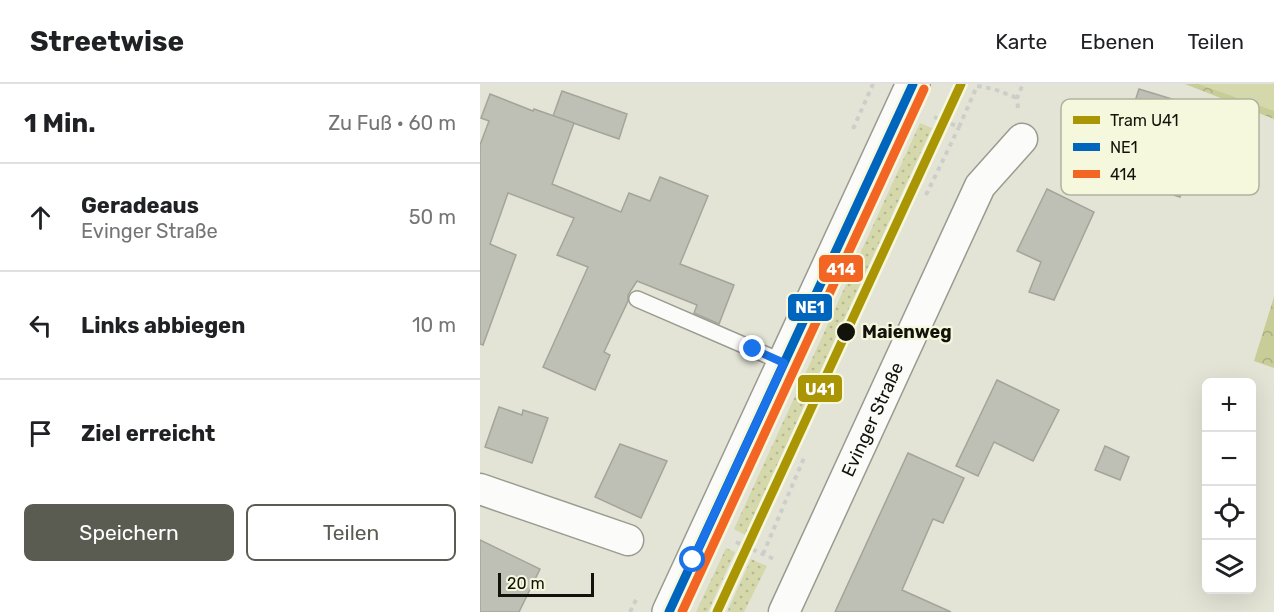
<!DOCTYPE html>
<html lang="de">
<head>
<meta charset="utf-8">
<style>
	:root { --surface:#fff; --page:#f2f2f2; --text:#202124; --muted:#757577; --line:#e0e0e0; --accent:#5b5c51 }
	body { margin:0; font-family:Rubik,sans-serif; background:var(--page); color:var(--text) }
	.controls { position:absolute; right:18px; bottom:18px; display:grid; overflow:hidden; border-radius:9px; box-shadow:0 6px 24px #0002 }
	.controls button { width:54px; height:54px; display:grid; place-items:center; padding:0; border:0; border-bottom:2px solid var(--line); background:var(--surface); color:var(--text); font:30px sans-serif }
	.scale { position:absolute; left:18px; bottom:15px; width:96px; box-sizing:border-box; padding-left:6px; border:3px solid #12130a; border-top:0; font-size:16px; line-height:21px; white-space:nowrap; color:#12130a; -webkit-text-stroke:4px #f5f8dd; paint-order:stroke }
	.stop { position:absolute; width:18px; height:18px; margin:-14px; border:4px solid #1a73e8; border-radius:50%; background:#fff }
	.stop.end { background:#1a73e8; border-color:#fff; box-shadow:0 2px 6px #0008 }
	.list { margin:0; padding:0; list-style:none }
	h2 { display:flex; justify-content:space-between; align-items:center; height:78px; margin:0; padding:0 24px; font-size:26px }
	h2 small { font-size:20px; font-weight:400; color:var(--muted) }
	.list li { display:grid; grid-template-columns:39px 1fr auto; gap:18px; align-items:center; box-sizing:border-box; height:108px; padding:0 24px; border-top:2px solid var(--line) }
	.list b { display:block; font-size:22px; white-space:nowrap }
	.list p { margin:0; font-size:20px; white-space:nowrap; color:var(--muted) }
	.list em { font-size:20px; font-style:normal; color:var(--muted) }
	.actions { display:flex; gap:12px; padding:18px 24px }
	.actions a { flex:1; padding:14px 0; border:2px solid var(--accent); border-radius:9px; text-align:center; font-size:21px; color:var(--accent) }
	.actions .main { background:var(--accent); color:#fff }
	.icon { flex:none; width:33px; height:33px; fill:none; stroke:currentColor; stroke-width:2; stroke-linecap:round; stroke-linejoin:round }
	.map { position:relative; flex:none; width:794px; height:528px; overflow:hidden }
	header { display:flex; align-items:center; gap:36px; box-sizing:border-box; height:84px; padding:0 30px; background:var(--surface); border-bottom:2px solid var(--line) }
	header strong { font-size:28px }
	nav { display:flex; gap:33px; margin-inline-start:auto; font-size:21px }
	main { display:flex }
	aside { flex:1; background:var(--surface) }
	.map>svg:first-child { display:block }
	.grass { fill:url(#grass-dots) }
	.forest { fill:url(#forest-crowns) }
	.green { fill:#d5d8ab }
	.building { fill:#bfc0b5; stroke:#a4a59a; stroke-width:1.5 }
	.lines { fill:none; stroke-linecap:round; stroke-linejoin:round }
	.service-casing { stroke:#9a9b90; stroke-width:18 }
	.minor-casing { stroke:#9a9b90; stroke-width:33 }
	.primary-casing { stroke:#9a9b90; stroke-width:36 }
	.path { stroke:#cdcec9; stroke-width:4; stroke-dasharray:4.5 4.5; stroke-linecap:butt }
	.service { stroke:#fbfbf9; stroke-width:15 }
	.minor { stroke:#fbfbf9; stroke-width:30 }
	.primary { stroke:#fbfbf9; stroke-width:33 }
	.bus-1-casing { stroke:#f5f8dd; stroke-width:14 }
	.bus-2-casing { stroke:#f5f8dd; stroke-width:14 }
	.bus-1 { stroke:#0065bd; stroke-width:9 }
	.bus-2 { stroke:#f26522; stroke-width:9 }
	.tram-1-casing { stroke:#f5f8dd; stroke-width:14 }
	.tram-1 { stroke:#aa9604; stroke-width:9 }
	.route { stroke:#1a73e8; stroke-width:8 }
	.stop-dot { fill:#12130a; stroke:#f5f8dd; stroke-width:2 }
	.labels { text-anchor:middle; stroke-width:4.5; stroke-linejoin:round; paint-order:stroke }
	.stop-label { font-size:18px; font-weight:bold; fill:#12130a; stroke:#f5f8dd; text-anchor:start }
	.street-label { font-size:18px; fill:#12130a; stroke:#f5f8dd }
	.key { fill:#f5f8dd; stroke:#b1b39e; stroke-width:1.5 }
	.key-label { font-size:16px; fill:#12130a }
	.line-badge { stroke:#f5f8dd; stroke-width:2 }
	.badge-label { font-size:16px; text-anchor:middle; font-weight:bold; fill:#fff }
</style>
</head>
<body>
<header>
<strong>Streetwise</strong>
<nav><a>Karte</a><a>Ebenen</a><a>Teilen</a></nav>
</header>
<main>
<aside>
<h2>1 Min.<small>Zu Fuß · 60 m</small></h2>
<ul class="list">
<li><svg class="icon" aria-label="ahead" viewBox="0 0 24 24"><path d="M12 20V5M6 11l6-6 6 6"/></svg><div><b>Geradeaus</b><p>Evinger Straße</p></div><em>50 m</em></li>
<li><svg class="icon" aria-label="left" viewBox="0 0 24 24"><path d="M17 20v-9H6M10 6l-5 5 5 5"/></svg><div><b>Links abbiegen</b></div><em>10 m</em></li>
<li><svg class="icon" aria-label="arrive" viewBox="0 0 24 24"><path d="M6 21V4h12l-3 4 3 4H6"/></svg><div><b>Ziel erreicht</b></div></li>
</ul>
<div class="actions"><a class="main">Speichern</a><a>Teilen</a></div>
</aside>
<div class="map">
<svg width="794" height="528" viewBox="0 0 794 528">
	<defs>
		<pattern id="grass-dots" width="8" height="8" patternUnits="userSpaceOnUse" patternTransform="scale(1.5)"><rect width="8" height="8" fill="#d5d8ab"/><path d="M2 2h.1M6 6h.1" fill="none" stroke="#b6b892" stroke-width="1.8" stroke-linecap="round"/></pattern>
		<pattern id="forest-crowns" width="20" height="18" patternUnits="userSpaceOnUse" patternTransform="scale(1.5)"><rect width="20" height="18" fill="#c8cc97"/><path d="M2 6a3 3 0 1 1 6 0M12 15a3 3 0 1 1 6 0" fill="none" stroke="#abae81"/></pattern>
	</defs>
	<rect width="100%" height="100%" fill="#e3e4d6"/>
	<g class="grass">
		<polygon points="440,39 452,44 265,451 254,445"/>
		<polygon points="246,464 255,468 228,528 216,528"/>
		<polygon points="271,475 287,482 264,528 247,528"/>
	</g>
	<g class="forest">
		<polygon points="705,0 794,0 794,35"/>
		<polygon points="794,213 794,284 774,277"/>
	</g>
	<polygon class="green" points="718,0 794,0 794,27"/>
	<g class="building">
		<polygon points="659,5 728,26 700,113 631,91"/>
		<polygon points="82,7 147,30 139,55 73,32"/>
		<polygon points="10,10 53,27 54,25 94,39 72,100 141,128 149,109 170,117 180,93 228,112 200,180 254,201 239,240 214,229 217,221 157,197 148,211 148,217 124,268 130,271 115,306 63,283 108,183 77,171 94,134 28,109 10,160 36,171 3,261 0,260 0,61 9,37 1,34"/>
		<polygon points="567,105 614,128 574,216 549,208 561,178 537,167"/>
		<polygon points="517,296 579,326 553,377 514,358 498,392 476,382"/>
		<polygon points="19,323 42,331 43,326 68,334 52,379 5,363"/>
		<polygon points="140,360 187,377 161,434 115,413"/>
		<polygon points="625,362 649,373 640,396 615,386"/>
		<polygon points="428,369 484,394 463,439 453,435 422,506 471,528 355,528"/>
		<polygon points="0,456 60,485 39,528 0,528"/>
	</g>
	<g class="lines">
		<defs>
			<polyline id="service" points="157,215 305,279"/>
			<g id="minor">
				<polyline points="0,405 148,456"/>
				<path id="s1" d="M304,528l196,-426 42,-47"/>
			</g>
			<polyline id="primary" points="189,528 433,0"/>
		</defs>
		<use href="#service" class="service-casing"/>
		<use href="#minor" class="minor-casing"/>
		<use href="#primary" class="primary-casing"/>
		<g class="path">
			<polyline points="538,24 537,14 543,0"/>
			<polyline points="454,33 479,43 497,2 514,5 537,14"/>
			<polyline points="373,45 393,0"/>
			<polyline points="446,111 479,43"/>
			<polyline points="256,458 296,476"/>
			<polyline points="283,470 324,374"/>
			<polyline points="150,528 158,512"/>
		</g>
		<use href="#service" class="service"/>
		<use href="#minor" class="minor"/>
		<use href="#primary" class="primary"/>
		<defs>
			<polyline id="bus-1" points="189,528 433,0"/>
			<polyline id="bus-2" points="202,528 444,5"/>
		</defs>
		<use href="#bus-1" class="bus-1-casing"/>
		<use href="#bus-2" class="bus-2-casing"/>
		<use href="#bus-1" class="bus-1"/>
		<use href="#bus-2" class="bus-2"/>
		<defs>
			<polyline id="tram-1" points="237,528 481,0"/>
		</defs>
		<use href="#tram-1" class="tram-1-casing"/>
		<use href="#tram-1" class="tram-1"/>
	</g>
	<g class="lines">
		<polyline class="route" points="213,476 304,279 273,265"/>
	</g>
	<circle class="stop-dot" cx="366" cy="248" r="10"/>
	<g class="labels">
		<g class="stop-label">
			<text x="382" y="254">Maienweg</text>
		</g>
		<g class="street-label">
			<text dy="6" stroke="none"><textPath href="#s1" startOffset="212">Evinger Straße</textPath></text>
		</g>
	</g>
	<rect x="581" y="15" width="198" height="96" rx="9" class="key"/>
	<rect x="593" y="32" width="27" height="8" fill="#aa9604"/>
	<rect x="593" y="59" width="27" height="8" fill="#0065bd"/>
	<rect x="593" y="86" width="27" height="8" fill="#f26522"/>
	<g class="key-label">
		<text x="630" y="42">Tram U41</text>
		<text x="630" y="69">NE1</text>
		<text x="630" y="96">414</text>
	</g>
	<g class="line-badge">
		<rect x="338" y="170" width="46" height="29" rx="6" fill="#f26522"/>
		<rect x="307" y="209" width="46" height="29" rx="6" fill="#0065bd"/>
		<rect x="317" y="290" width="46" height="29" rx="6" fill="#aa9604"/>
	</g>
	<g class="badge-label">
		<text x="361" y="191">414</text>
		<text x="330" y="229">NE1</text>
		<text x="340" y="311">U41</text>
	</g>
</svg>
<div class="controls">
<button>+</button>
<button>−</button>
<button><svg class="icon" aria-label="locate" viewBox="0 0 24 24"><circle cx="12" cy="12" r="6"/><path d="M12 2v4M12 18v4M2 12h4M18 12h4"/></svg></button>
<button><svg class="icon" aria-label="layers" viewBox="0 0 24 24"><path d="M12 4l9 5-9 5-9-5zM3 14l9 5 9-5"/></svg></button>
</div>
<div class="scale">20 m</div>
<div class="stop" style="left:213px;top:476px"></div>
<div class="stop end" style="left:273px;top:265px"></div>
</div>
</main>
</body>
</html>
